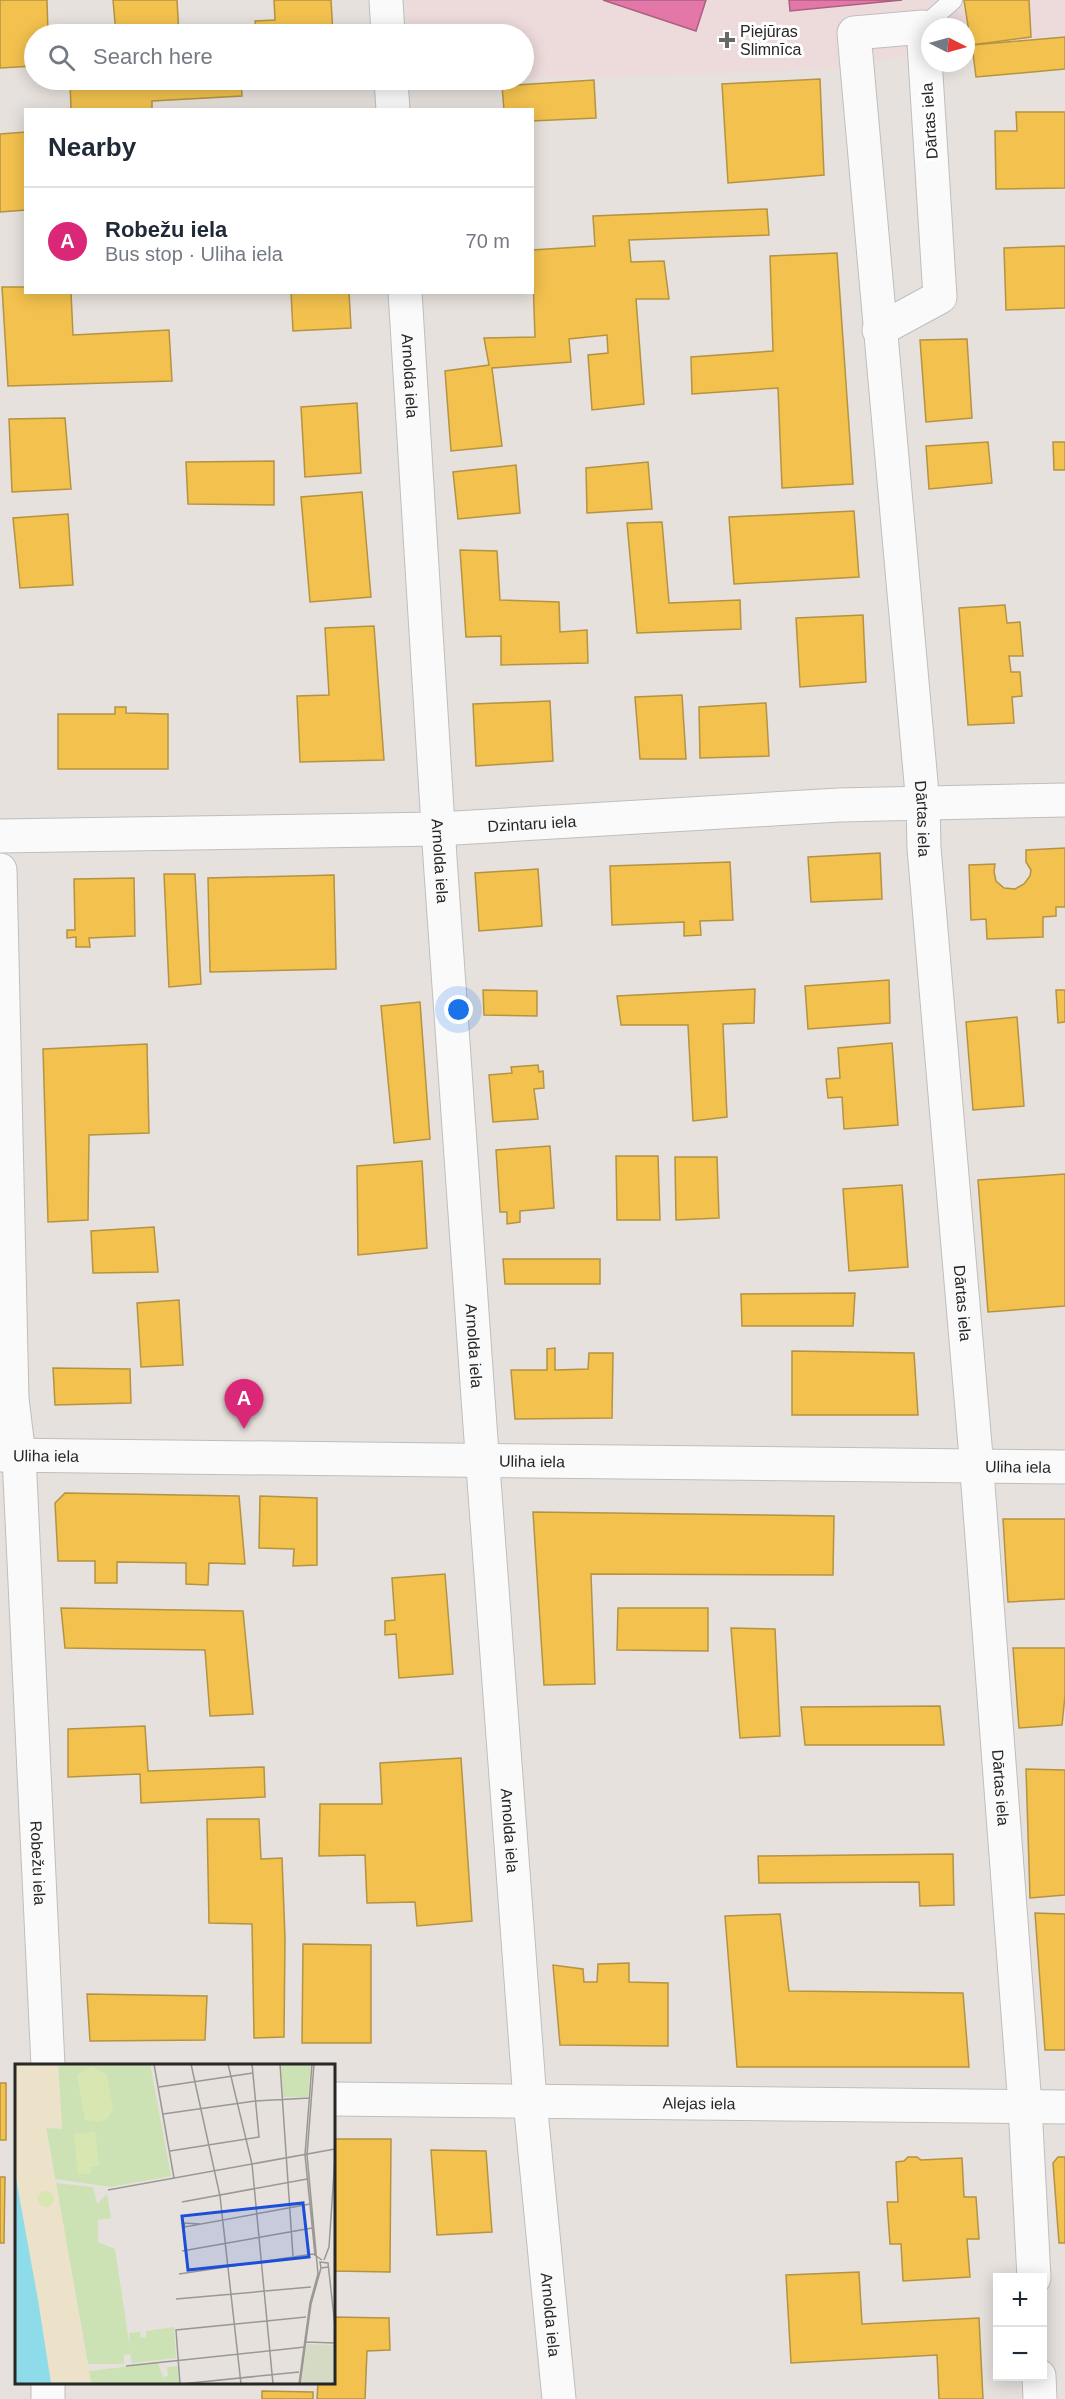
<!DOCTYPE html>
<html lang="en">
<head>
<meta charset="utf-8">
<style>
	:root { --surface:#fff; --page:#f2f2f3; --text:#1f2937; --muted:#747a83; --line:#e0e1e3; --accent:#db2777 }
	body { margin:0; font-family:Helvetica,sans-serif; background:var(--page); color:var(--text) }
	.controls { position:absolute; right:18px; bottom:18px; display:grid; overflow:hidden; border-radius:0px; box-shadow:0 3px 15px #0003 }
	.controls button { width:54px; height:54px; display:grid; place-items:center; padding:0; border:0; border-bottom:2px solid var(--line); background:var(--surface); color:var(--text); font:30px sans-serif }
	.compass { position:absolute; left:921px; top:18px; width:54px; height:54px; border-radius:50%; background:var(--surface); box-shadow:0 3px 15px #0003; rotate:96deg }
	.you { position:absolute; left:459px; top:1010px; width:21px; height:21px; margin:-15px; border:4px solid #fff; border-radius:50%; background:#1a73e8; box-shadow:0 0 0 9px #1a73e833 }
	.badge { display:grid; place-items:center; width:39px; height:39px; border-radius:50%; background:var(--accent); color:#fff; font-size:20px; font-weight:700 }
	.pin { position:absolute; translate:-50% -50px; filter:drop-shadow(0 2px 3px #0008) }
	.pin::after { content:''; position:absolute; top:32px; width:21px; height:18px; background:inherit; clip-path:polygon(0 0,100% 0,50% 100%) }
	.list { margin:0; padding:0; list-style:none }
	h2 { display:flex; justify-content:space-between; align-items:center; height:78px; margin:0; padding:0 24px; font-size:26px }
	h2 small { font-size:20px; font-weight:400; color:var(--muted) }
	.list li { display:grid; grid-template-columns:39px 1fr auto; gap:18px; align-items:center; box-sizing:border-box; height:108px; padding:0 24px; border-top:2px solid var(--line) }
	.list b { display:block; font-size:22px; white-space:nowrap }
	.list p { margin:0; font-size:20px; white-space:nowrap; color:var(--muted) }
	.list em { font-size:20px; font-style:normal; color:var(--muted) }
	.icon { flex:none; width:33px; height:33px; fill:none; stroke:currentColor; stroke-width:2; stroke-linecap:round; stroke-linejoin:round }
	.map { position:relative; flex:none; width:1065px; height:2399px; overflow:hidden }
	.search { position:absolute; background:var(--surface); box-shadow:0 3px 15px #0003; left:24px; top:24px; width:510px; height:66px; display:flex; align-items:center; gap:15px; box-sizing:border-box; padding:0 21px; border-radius:33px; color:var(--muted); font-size:22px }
	.panel { position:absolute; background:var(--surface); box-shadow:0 3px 15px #0003; left:24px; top:108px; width:510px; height:186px; border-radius:0px }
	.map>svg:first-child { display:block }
	.medical { fill:#eddada }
	.homes { fill:#f2c14e; stroke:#b59342; stroke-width:1.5 }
	.health { fill:#e377a8; stroke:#ab5f81; stroke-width:1.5 }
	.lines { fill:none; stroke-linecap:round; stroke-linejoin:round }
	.lane-casing { stroke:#bfbebe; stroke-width:20 }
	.street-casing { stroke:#bfbebe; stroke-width:35 }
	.secondary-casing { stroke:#bfbebe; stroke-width:35 }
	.lane { stroke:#fbfafa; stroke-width:18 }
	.street { stroke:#fbfafa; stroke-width:33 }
	.secondary { stroke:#fbfafa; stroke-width:33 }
	.poi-dot { fill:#6a6866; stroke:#fff; stroke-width:2 }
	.labels { text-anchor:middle; stroke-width:6; stroke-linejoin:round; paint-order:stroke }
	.poi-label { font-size:16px; fill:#272727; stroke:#fff; text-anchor:start }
	.street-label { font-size:16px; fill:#272727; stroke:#fff }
	.inset-road { fill:none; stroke:#9a9794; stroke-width:1.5 }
	.view { fill:#1d4ed8; fill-opacity:0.15; stroke:#1d4ed8; stroke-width:3 }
	.inset-edge { fill:none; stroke:#272727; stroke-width:3 }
</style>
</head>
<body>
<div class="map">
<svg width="1065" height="2399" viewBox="0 0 1065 2399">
	<rect width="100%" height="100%" fill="#e6e1dc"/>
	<polygon class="medical" points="407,0 1065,0 1065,35 966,45 966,27 930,27 930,51 820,70 524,79 524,34 409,34"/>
	<g class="homes">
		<polygon points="0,0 47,0 48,34 34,34 34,66 0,68"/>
		<polygon points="113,0 177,0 179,34 116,34"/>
		<polygon points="274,0 331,0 333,34 257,34 255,21 275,20"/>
		<polygon points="964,0 1029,0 1031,37 971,45"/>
		<polygon points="1065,37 1065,69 976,77 972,45"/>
		<polygon points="820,79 824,175 728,183 722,84"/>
		<polygon points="70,80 241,80 242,96 152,101 152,110 71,110"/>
		<polygon points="594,80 596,118 532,121 532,110 504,110 502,86"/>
		<polygon points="1016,112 1065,112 1065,188 996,189 995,131 1017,131"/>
		<polygon points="26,132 26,210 0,212 0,134"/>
		<polygon points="767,209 769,235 629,240 631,262 664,261 669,299 636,299 644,404 592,410 588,355 608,353 607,335 569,339 571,362 492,368 502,446 451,451 445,371 489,365 484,338 535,337 532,250 595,246 593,216"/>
		<polygon points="1065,246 1065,308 1006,310 1004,248"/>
		<polygon points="837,253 853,484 782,488 778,388 692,394 691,357 773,351 770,256"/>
		<polygon points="2,287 26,287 26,292 71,292 73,335 169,330 172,381 8,386"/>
		<polygon points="291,292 349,292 351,328 293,331"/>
		<polygon points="967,339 972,418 926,422 920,340"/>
		<polygon points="357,403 361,473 305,477 301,407"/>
		<polygon points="65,418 71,489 12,492 9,419"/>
		<polygon points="988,442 992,483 929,489 926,446"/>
		<polygon points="1053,442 1065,442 1065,470 1054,470"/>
		<polygon points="274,461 274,505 188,504 186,462"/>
		<polygon points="648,462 652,509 587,513 586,468"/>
		<polygon points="516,465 520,513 458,519 453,472"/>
		<polygon points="362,492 371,597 310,602 301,497"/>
		<polygon points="854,511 859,577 734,584 729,517"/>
		<polygon points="68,514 73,585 20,588 13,518"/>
		<polygon points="662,522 669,603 740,600 741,629 637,633 627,523"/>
		<polygon points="460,550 497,551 500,600 559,602 560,632 587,630 588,663 501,665 501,636 466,637"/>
		<polygon points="1005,605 1007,623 1020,622 1023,656 1009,656 1011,672 1020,672 1022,696 1012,697 1014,723 968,725 959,608"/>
		<polygon points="863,615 866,682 800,687 796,618"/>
		<polygon points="374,626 384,760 300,762 297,696 329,695 325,628"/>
		<polygon points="682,695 686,759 640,759 635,697"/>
		<polygon points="550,701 553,761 476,766 473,704"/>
		<polygon points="766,703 769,756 700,758 699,707"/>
		<polygon points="115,707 126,707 126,713 168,714 168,769 58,769 58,714 115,714"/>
		<polygon points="1065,848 1065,907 1056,907 1056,916 1043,917 1043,937 987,939 986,919 971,920 969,865 995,864 994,872 996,881 1004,888 1015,889 1024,884 1030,876 1031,870 1026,862 1026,850"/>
		<polygon points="880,853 882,899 811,902 808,857"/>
		<polygon points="730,862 733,920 700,921 701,935 684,936 684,922 612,925 610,866"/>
		<polygon points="538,869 542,926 479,931 475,873"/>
		<polygon points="164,874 195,874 201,984 169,987"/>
		<polygon points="334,875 336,969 210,972 208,878"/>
		<polygon points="134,878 135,936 89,938 90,947 76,947 76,937 67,938 67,930 75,930 74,879"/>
		<polygon points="889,980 890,1023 808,1029 805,986"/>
		<polygon points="755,989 754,1023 723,1024 727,1117 693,1121 688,1025 621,1025 617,996"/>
		<polygon points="483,990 537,991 537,1016 484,1015"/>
		<polygon points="1056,990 1065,990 1065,1022 1058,1023"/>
		<polygon points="420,1002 430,1139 394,1143 381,1006"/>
		<polygon points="1017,1017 1024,1106 973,1110 966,1022"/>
		<polygon points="892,1043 898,1125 844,1129 842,1097 828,1098 826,1079 840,1078 838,1048"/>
		<polygon points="147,1044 149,1133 89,1135 88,1220 48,1222 43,1049"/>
		<polygon points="538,1065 539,1072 543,1071 544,1088 534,1089 538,1119 493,1122 489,1075 512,1073 511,1067"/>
		<polygon points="550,1146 554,1208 520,1211 520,1222 507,1224 507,1212 500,1212 496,1150"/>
		<polygon points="616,1156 658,1156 660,1220 617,1220"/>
		<polygon points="675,1157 717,1157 719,1218 676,1220"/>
		<polygon points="422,1161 427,1248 358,1255 357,1166"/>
		<polygon points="1065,1174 1065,1306 988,1312 978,1180"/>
		<polygon points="902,1185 908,1267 849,1271 843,1189"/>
		<polygon points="154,1227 158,1272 93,1273 91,1231"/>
		<polygon points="503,1259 600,1259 600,1284 505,1284"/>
		<polygon points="855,1293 853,1326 742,1326 741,1294"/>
		<polygon points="179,1300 183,1365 141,1367 137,1303"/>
		<polygon points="555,1348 555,1370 588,1369 589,1353 613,1353 612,1418 515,1419 511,1370 547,1370 547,1349"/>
		<polygon points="792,1351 914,1353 918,1415 792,1415"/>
		<polygon points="53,1368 130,1369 131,1403 55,1405"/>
		<polygon points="65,1493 239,1496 245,1564 209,1563 208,1585 186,1584 186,1563 117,1562 117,1583 95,1583 95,1561 58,1561 55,1503"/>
		<polygon points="260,1496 317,1498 317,1565 293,1566 294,1549 259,1548"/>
		<polygon points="533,1512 834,1516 833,1575 591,1574 595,1684 544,1685"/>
		<polygon points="1003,1519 1065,1519 1065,1599 1008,1602"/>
		<polygon points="445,1574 453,1674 399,1678 396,1634 385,1635 385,1621 395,1620 392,1578"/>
		<polygon points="61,1608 243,1611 253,1714 210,1716 205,1650 65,1648"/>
		<polygon points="618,1608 708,1608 708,1651 617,1650"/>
		<polygon points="731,1628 775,1629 780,1736 740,1738"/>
		<polygon points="1013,1648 1065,1648 1065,1696 1062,1725 1019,1728"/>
		<polygon points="940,1706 944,1745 805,1745 801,1707"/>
		<polygon points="145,1726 148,1771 264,1767 265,1797 141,1803 140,1774 68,1777 68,1729"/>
		<polygon points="461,1758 472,1921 417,1926 415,1902 367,1903 365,1855 319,1856 320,1804 382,1804 380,1763"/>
		<polygon points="1026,1769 1065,1770 1065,1895 1030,1898"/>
		<polygon points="207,1819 259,1819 261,1859 282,1858 285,1938 284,2037 254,2038 252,1924 209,1923"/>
		<polygon points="953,1854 954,1905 920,1906 919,1882 759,1883 758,1856"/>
		<polygon points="1035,1913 1065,1914 1065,2050 1045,2050"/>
		<polygon points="780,1914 789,1991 963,1993 969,2067 737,2067 725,1916"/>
		<polygon points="303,1944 371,1945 371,2043 302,2043"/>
		<polygon points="629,1963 629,1982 668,1983 668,2046 560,2045 553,1965 583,1969 584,1982 597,1982 598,1964"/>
		<polygon points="87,1994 207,1996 205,2040 90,2041"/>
		<rect x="0" y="2083" width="6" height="57"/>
		<polygon points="333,2139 391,2139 390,2272 333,2271"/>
		<polygon points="431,2150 486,2151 492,2232 437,2235"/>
		<polygon points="908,2157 917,2157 921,2160 962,2158 964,2197 976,2197 979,2239 967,2239 970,2277 903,2281 901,2244 890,2244 887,2202 898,2202 896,2162 904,2161"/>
		<polygon points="1058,2157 1065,2157 1065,2243 1059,2243 1053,2163"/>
		<polygon points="0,2177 5,2177 4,2243 0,2243"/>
		<polygon points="859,2272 862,2324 979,2318 983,2399 939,2399 937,2355 791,2363 786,2275"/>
		<polygon points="333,2317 389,2318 390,2350 367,2351 365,2399 317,2399 318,2382 333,2382"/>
		<polygon points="262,2391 313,2392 313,2399 262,2399"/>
	</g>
	<g class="health">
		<polygon points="603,0 706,0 696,31"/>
		<polygon points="789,0 902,0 790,11"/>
	</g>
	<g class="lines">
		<defs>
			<polyline id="lane" points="923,27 953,0"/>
			<g id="street">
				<polyline points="386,0 388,34"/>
				<polyline points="391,80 393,110"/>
				<path id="s1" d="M405,292l35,566 40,568 50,675 29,298"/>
				<path id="s2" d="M879,330l61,-33 -17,-270 -69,6 69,772 1,43 51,597 50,661 9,172"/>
				<path id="s3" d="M0,836l438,-7 401,-24 226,-5"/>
				<path id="s4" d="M0,870l12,529 7,57 29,610"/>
				<path id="s5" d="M333,2099l732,8"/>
				<polyline points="1039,2376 1040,2399"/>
				<polyline points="48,2399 48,2382"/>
			</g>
			<g id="secondary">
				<path id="s6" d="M0,1455l1065,12"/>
			</g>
		</defs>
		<use href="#lane" class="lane-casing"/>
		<use href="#street" class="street-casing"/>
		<use href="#secondary" class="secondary-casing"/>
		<use href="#lane" class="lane"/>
		<use href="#street" class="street"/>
		<use href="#secondary" class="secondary"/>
	</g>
	<path class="poi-dot" d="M724 31h6v6h6v6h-6v6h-6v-6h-6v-6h6z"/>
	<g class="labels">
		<g class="poi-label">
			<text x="740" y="37">Piejūras<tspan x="740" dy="18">Slimnīca</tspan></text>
		</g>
		<g class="street-label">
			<text transform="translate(929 121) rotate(-94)" y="6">Dārtas iela</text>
			<text dy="6" stroke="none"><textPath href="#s1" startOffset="84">Arnolda iela</textPath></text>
			<text dy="6" stroke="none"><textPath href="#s2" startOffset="1198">Dārtas iela</textPath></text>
			<text dy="6" stroke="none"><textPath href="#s3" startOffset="532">Dzintaru iela</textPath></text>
			<text dy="6" stroke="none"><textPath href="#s1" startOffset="570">Arnolda iela</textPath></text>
			<text dy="6" stroke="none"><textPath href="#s2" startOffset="1684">Dārtas iela</textPath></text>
			<text dy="6" stroke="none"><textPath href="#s1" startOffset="1056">Arnolda iela</textPath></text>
			<text dy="6" stroke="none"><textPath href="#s6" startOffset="46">Uliha iela</textPath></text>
			<text dy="6" stroke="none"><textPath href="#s6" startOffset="532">Uliha iela</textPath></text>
			<text dy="6" stroke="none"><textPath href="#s6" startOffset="1018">Uliha iela</textPath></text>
			<text dy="6" stroke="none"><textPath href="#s2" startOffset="2170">Dārtas iela</textPath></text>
			<text dy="6" stroke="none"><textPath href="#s1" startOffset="1542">Arnolda iela</textPath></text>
			<text dy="6" stroke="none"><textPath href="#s4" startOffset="994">Robežu iela</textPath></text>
			<text dy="6" stroke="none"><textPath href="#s5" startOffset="366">Alejas iela</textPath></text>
			<text dy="6" stroke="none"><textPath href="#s1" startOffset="2028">Arnolda iela</textPath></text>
		</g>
	</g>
	<g transform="translate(15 2064)">
		<rect width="320" height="320" fill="#e6e1dc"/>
		<path d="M43,0h92l21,112 -60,11 -56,-8 -9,-51 16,1zM266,0h30l-3,33h-25zM41,119l37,4 4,17 10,-10 4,24 -13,2v22l17,7 15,100 -1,-16 11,-1 1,6 5,-1v-6l28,-4 2,31 -44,5 -2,-9 -6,1v9h-36zM143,299l5,14 5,-1 -1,-9 11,-1 1,17h-88l-2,-12z" fill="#cce2b4"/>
		<path d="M0,0h43l4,63h-16l45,256h-40l-36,-210z" fill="#ece2c9"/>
		<path d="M292,280l27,1v38l-33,1z" fill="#d4dac3"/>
		<path d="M76,2l16,9 6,33 -5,10 -8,4 -15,-2 -8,-45zM80,68l4,34 -9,1 1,6 -13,2 -4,-41zM23 135a8 8 0 1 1 16 0a8 8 0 1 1-16 0Z" fill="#d8e6b1"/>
		<path d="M0,109l23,127 13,83h-36z" fill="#8edbe9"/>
		<path class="inset-road" d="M139,0l20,114M176,0l29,132 21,188M213,0l24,100 21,220M265,0l13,192M297,0l-7,91 10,100M144,23l94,-14M148,50l92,-13 54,-3M155,87l89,-14 -7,-73M93,126l227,-41M167,138l125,-23M185,160l-16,-1 1,4 125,-23M167,187l130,-23M309,196l5,-13 6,-90M313,203l-7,1 -1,-6 8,1 7,63M164,210l134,-20 9,6M161,235l135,-12M291,278l29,1M111,302l179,-19M165,320l-4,-54 130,-13M166,320l118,-12M284,320l11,-81 8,-29 -11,-119 7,-91M285,320l11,-80 10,-36"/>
		<path class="view" d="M288,139l6,54 -121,13 -6,-54z"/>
		<rect width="320" height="320" class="inset-edge"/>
	</g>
</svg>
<div class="controls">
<button>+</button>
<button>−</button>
</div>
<svg class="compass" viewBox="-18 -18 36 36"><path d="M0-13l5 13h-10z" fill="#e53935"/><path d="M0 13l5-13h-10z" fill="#747a83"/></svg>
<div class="you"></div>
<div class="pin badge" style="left:244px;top:1429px">A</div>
<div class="search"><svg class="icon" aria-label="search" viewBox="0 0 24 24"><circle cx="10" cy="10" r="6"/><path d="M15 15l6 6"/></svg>Search here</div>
<section class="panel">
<h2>Nearby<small></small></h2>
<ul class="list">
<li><span class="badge">A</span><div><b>Robežu iela</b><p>Bus stop · Uliha iela</p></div><em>70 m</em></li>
</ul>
</section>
</div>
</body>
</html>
